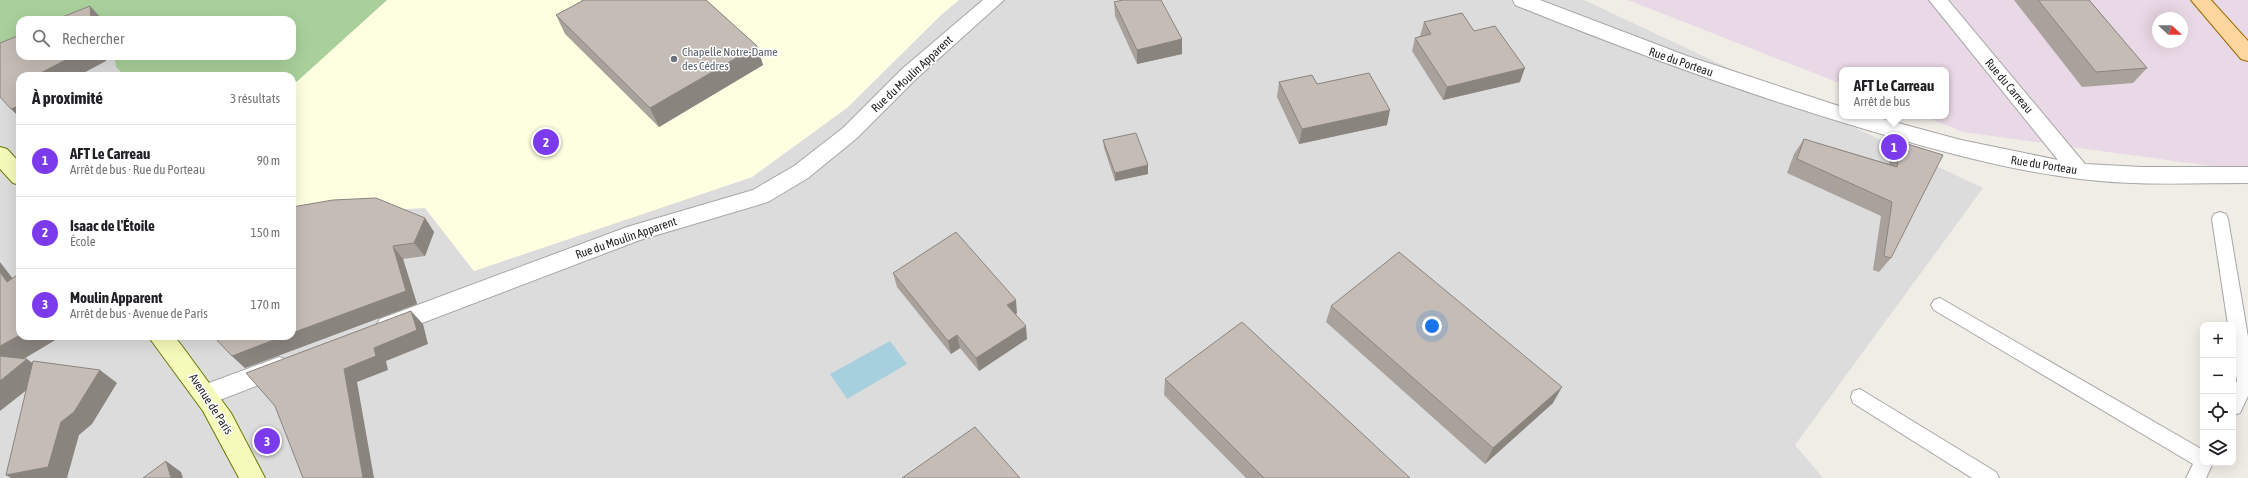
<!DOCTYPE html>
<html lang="fr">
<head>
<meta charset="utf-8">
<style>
	:root { --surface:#fff; --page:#f2f2f2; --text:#202124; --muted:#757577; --line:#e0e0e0; --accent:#7c3aed }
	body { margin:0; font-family:"Asap Condensed",sans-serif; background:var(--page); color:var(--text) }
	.controls { position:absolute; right:12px; bottom:12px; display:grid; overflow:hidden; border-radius:8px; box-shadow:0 4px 16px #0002 }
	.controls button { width:36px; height:36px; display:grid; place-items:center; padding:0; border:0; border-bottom:1px solid var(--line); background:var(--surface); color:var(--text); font:20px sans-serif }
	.compass { position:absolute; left:2152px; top:12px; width:36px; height:36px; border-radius:50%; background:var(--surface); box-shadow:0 4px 16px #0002; rotate:111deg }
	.you { position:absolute; left:1432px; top:326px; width:14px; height:14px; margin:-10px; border:3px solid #fff; border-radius:50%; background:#1a73e8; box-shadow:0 0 0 6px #1a73e833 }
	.badge { display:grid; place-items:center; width:26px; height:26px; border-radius:50%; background:var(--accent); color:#fff; font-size:13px; font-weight:700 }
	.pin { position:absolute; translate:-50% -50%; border:2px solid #fff; box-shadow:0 1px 4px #0006 }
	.popup { position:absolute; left:1839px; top:67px; width:110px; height:52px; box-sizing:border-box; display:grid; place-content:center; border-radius:8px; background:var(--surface); filter:drop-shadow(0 1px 3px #0005); font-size:13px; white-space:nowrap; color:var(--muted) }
	.popup b { font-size:15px; color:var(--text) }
	.popup::after { content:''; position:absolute; left:50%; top:100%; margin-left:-8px; border:8px solid transparent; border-top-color:var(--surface) }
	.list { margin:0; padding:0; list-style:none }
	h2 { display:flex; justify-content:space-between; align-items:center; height:52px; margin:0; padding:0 16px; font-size:17px }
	h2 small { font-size:13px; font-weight:400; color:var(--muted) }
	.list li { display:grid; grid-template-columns:26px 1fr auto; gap:12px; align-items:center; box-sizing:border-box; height:72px; padding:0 16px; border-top:1px solid var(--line) }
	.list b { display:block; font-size:15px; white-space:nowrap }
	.list p { margin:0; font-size:13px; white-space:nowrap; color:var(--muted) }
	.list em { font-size:13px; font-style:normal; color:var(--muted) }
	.icon { flex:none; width:22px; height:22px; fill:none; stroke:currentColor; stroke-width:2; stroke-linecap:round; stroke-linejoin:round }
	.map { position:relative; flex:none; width:2248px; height:478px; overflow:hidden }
	.search { position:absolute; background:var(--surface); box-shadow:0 4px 16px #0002; left:16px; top:16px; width:280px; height:44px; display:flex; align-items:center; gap:10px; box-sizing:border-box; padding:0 14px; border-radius:12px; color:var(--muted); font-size:15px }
	.panel { position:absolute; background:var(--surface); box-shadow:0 4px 16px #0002; left:16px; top:72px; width:280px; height:268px; border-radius:12px }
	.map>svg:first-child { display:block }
	.residential { fill:#dddcdc }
	.industrial { fill:#e9d8e5; fill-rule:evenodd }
	.education { fill:#feffe0 }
	.forest { fill:#a9d09a }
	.water { fill:#a6d0de }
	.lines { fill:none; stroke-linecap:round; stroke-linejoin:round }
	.service-casing { stroke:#a6a6a6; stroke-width:2 }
	.minor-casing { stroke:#a6a6a6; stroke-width:2 }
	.secondary-casing { stroke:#697904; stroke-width:2 }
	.primary-casing { stroke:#9b6b00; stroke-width:2 }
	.service { fill:#fff; fill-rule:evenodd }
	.minor { fill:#fff; fill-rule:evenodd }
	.secondary { fill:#f5faba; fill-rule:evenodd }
	.primary { fill:#fcd69e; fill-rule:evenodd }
	.wall { fill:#a9a29c }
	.shaded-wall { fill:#8a847f }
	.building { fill:#c5bcb5; stroke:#8a847f }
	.worship-dot { fill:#6b7280; stroke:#fff; stroke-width:1.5 }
	.labels { text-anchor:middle; stroke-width:3; stroke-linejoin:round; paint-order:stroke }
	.worship-label { font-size:12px; fill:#5b616d; stroke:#fff; text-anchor:start }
	.street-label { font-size:12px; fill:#1f1f1f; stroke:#fff }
</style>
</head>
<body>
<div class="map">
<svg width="2248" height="478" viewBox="0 0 2248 478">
	<rect width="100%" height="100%" fill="#f0ede6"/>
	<polygon class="residential" points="959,0 1584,0 1983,188 1795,445 1823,478 0,478 0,60 20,56 114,56 116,67 125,76 20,76 20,336 292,336 302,214 425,208 474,271 752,177 848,107 942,14"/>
	<path class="industrial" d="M1628,0h620v171l-285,-39 -39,-16h22v-46h-104v14zM2158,18h24v24h-24z"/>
	<polygon class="education" points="387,0 959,0 942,14 848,107 752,177 474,271 425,208 302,214 292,208 292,86"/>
	<polygon class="forest" points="0,0 387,0 292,86 292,76 125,76 116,67 114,56 292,56 292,20 107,20 106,17 99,20 20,20 20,52 0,60"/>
	<polygon class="water" points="890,341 907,364 847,399 830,374"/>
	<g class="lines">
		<defs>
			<g id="service">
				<polygon points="2220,212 2226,214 2228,219 2248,337 2248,396 2240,413 2233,415 2233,388 2237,381 2233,357 2233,325 2228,325 2212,219 2214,214"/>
				<polygon points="1940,298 2203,450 2203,463 2213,463 2206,478 2186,478 2193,464 1934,310 1931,305 1934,300"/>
				<polygon points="1860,389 1996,472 1999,478 1972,478 1853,403 1851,397 1853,391"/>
			</g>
			<g id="minor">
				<polygon points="983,0 1004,0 916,79 857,138 808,178 768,202 640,240 388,336 380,333 376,326 380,319 627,227 753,190 794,166 843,128 902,69"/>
				<path d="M1513,0h27l147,56 155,51v9h30l89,24 97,20 -129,-160h19l137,164 57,3h106v16c-56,0 -112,3 -168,-4 -74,-9 -148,-30 -219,-51 -118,-35 -232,-77 -346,-123z"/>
				<polygon points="279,357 287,360 291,367 287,374 207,405 198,401 195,394 198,387"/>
			</g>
			<g id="secondary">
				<polygon points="0,147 7,149 20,163 20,185 13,183 0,169"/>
				<polygon points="148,336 174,336 182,346 231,413 265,478 239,478 203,411"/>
			</g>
			<polygon id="primary" points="2191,0 2211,0 2248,41 2248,61 2241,59"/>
		</defs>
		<use href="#service" class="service-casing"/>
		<use href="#minor" class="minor-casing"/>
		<use href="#secondary" class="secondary-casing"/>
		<use href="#primary" class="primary-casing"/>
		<use href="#service" class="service"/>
		<use href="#minor" class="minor"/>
		<use href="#secondary" class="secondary"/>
		<use href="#primary" class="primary"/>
	</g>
	<g class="wall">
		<polygon points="581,0 706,0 757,46 763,65 659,127 565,34 556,15 582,1"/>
		<polygon points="2014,0 2089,0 2147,68 2133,83 2082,87"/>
		<polygon points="1114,2 1182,39 1182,54 1137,64 1115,16"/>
		<polygon points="1424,22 1474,31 1520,82 1443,100 1412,51 1415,38 1420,36"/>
		<polygon points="1279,82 1317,84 1387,125 1299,144 1277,97"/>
		<polygon points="1804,139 1889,164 1890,156 1901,142 1891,258 1879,272 1873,270 1881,216 1787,173 1794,154"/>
		<polygon points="1103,140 1148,174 1115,181 1104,148"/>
		<polygon points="292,207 425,218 434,232 425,256 403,259 417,304 245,368 232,356"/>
		<polygon points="893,273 1017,313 1016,314 1027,339 979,371 960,348 951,354 897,287"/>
		<polygon points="1331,306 1553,403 1485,464 1326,322"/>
		<polygon points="1165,379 1410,478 1246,478 1164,395"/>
	</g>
	<g class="shaded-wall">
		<polygon points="90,6 103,20 91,20"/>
		<polygon points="1182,39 1182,54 1137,64 1137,50"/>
		<polygon points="757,46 763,65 659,127 650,108"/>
		<polygon points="73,56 105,56 106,61 78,76 35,76"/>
		<polygon points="1525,68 1520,82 1443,100 1447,87"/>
		<polygon points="20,105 20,118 11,109"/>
		<polygon points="1390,110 1387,125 1299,144 1302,129"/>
		<polygon points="1148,165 1148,174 1115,181 1115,173"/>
		<polygon points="425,218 434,232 425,256 414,243"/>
		<polygon points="393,246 403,259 417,304 245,368 232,356 284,336 292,336 292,333"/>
		<polygon points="0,262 20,288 7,282 0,272"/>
		<polygon points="1016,300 1017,313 1009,318 1007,305"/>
		<polygon points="411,311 423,324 428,344 386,361 388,370 357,382 374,478 363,478 344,369 374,348"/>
		<polygon points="1026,326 1027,339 979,371 976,358"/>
		<polygon points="20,335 20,336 62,336 7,369 0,364 0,346"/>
		<polygon points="957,335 960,348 951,354 948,341"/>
		<polygon points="27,359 47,374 0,411 0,381"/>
		<polygon points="100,370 117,383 92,424 79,435 67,478 11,478 6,475 61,422"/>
		<polygon points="1562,387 1553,403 1485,464 1493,448"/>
		<polygon points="166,461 181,472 183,478 171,478"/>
	</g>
	<g class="building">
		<polygon points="584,0 706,0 757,46 650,108 556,15"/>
		<polygon points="1123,0 1161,0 1182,39 1137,50 1114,2"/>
		<polygon points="2038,0 2089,0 2147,68 2096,72"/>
		<polygon points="90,6 91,20 55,20"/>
		<polygon points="1462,13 1474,31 1495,26 1525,68 1447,87 1415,38 1431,34 1424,22"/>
		<polygon points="20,35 20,56 73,56 35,76 20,76 20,105 11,109 0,97 0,43"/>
		<polygon points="1369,73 1390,110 1302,129 1279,82 1312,75 1317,84"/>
		<polygon points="1136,133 1148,165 1115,173 1103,140"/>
		<polygon points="1804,139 1897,167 1901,142 1943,155 1891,258 1884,256 1892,202 1797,159"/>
		<polygon points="376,198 425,218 414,243 393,246 406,291 292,333 292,207 333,200"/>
		<polygon points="956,232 1016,300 1007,305 1026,326 976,358 957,335 948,341 893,273"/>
		<polygon points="1399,252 1562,387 1493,448 1331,306"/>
		<polygon points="0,272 7,282 20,273 20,335 0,346"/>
		<polygon points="411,311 417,330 374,348 376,356 344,369 363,478 303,478 275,406 246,373"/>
		<polygon points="1242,322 1410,478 1264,478 1165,379"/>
		<polygon points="213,336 284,336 232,356"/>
		<polygon points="0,356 27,359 0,381"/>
		<polygon points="33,361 100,370 74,412 61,422 48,467 6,475"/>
		<polygon points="975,427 1020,478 902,478"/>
		<polygon points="166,461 171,478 143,478"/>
	</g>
	<circle class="worship-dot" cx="674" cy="59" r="4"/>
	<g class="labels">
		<g class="worship-label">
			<text x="682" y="56">Chapelle Notre-Dame<tspan x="682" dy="14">des Cèdres</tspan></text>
		</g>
		<g class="street-label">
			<text transform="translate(1681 62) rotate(19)" y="4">Rue du Porteau</text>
			<text transform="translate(912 74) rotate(-43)" y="4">Rue du Moulin Apparent</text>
			<text transform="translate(2009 86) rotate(50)" y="4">Rue du Carreau</text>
			<text transform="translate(2044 165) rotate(9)" y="4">Rue du Porteau</text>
			<text transform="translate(626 238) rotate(-19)" y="4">Rue du Moulin Apparent</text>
			<text transform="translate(211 404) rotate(57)" y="4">Avenue de Paris</text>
		</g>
	</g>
</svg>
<div class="controls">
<button>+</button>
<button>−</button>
<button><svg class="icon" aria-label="locate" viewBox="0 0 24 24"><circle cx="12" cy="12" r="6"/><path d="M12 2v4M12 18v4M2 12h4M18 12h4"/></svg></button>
<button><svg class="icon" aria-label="layers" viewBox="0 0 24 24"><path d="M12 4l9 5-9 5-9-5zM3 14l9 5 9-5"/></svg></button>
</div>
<svg class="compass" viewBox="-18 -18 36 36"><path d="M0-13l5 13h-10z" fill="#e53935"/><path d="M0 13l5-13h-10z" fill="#757577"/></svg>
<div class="you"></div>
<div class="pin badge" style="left:1894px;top:147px">1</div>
<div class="popup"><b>AFT Le Carreau</b>Arrêt de bus</div>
<div class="pin badge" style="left:546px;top:142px">2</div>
<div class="pin badge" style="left:267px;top:441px">3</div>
<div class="search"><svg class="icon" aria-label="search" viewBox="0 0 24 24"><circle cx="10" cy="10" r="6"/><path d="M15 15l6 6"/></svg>Rechercher</div>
<section class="panel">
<h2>À proximité<small>3 résultats</small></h2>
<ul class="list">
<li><span class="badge">1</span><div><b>AFT Le Carreau</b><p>Arrêt de bus · Rue du Porteau</p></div><em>90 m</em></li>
<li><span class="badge">2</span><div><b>Isaac de l'Étoile</b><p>École</p></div><em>150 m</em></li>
<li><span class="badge">3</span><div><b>Moulin Apparent</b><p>Arrêt de bus · Avenue de Paris</p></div><em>170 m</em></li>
</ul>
</section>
</div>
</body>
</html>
